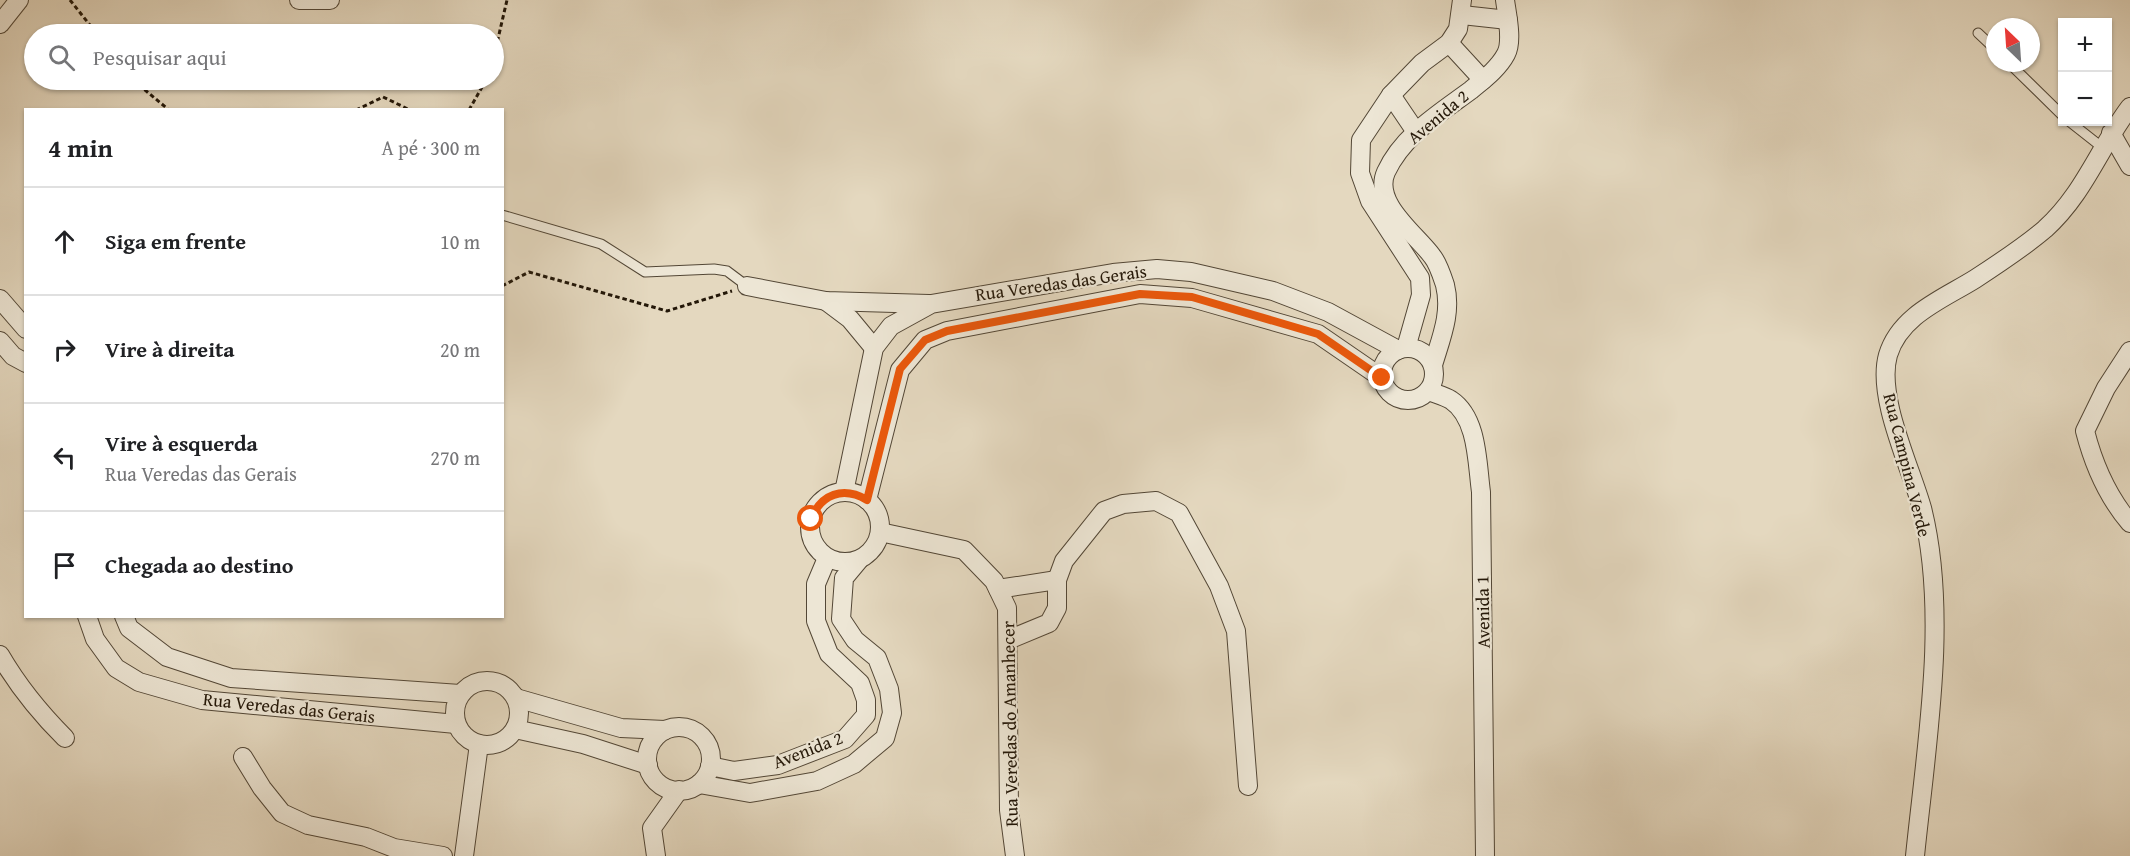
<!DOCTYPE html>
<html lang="pt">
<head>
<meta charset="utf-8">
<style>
	:root { --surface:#fff; --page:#f2f2f2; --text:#202124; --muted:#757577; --line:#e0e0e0 }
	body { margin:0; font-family:"Gentium Book Plus",serif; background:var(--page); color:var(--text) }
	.controls { position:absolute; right:18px; top:18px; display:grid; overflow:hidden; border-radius:0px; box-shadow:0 2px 4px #0004 }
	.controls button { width:54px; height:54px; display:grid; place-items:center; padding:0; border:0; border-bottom:2px solid var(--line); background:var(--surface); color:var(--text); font:30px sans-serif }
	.compass { position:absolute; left:1986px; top:18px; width:54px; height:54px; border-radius:50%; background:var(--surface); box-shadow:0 2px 4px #0004; rotate:335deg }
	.stop { position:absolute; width:18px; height:18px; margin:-14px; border:4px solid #ea580c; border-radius:50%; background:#fff }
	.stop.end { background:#ea580c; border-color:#fff; box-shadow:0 2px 6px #0008 }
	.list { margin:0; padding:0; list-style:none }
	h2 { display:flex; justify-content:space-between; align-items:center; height:78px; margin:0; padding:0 24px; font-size:26px }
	h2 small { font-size:20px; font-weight:400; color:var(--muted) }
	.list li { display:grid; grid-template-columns:39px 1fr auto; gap:18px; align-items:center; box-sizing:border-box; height:108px; padding:0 24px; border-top:2px solid var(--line) }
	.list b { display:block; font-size:22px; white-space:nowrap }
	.list p { margin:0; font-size:20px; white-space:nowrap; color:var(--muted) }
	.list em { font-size:20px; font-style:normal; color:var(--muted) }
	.icon { flex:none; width:33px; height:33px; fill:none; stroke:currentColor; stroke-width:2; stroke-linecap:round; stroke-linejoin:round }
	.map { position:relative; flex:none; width:2130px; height:856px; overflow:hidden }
	.search { position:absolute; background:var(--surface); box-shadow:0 2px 4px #0004; left:24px; top:24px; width:480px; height:66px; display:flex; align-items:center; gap:15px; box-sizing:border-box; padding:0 21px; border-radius:33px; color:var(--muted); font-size:22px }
	.panel { position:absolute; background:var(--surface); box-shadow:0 2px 4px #0004; left:24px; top:108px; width:480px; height:510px; border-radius:0px }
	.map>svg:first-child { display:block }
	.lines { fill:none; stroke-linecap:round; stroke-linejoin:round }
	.lane-casing { stroke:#534736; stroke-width:11 }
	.street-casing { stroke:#534736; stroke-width:20 }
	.path { stroke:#231708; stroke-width:3; stroke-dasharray:4.5 3; stroke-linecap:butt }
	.lane { stroke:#ede6d5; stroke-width:9 }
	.street { stroke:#ede6d5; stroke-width:18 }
	.route { stroke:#ea580c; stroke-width:8 }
	.labels { text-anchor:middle; stroke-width:4.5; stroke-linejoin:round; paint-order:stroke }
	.street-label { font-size:18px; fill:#231708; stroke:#ede6d5 }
</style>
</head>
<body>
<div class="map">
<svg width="2130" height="856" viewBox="0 0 2130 856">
	<rect width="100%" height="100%" fill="#e4d8bf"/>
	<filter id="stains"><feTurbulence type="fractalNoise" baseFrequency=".00333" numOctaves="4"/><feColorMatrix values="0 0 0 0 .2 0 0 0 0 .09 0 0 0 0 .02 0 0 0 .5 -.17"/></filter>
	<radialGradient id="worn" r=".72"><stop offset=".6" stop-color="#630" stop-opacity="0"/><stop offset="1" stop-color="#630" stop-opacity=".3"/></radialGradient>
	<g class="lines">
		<defs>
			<g id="lane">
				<polyline points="1978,33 1995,49"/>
				<polyline points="2009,63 2062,115"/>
				<polyline points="2070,122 2103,148"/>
				<polyline points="502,215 601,244 645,272 714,269 727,271 747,286"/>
			</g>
			<g id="street">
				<polyline points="299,0 330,0"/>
				<polyline points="1462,15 1508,20"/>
				<polyline points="0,24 19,0"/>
				<polyline points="1449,43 1483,80"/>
				<polyline points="1391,95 1416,132"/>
				<polyline points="2111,133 2130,166"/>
				<polyline points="747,286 826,301 929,304"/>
				<polyline points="0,299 26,329"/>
				<polyline points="826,301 850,319 874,348"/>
				<polyline points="0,341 13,356 26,363"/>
				<circle cx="1408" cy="374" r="26"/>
				<polyline points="1406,348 1421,295 1420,278 1370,201 1360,173 1361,140 1391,95 1422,63 1449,43 1458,29 1462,0"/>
				<path d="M2130,351l-24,37 -21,43c9,35 22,65 45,92"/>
				<path d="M1433,365c8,-27 19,-52 12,-80 -3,-9 -7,-22 -13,-29 -15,-21 -60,-53 -46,-84 17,-37 54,-59 85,-82 12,-10 27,-21 35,-36 7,-13 1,-39 -1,-54"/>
				<path d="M1429,391c7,3 15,5 22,9 27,18 26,63 30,92l4,364"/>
				<circle cx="845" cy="527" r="35"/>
				<polyline points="844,492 874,348 891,326 931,304 1113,273 1157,269 1191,272 1273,291 1328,312 1398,350"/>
				<polyline points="867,500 900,370 925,340 947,331 1140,294 1192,298 1318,334 1382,378"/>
				<polyline points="880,532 964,550 994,581 1007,608 1009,810 1015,856"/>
				<polyline points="998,589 1057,580"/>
				<polyline points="87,616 95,639 116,668 139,682 202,700 456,724"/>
				<polyline points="124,616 129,628 167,657 231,678 460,694"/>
				<polyline points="1008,640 1049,623 1057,608 1057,580 1064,561 1104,511 1123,504 1156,501 1179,513 1219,586 1236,631 1248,786"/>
				<path d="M0,655c18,31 40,58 65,83"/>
				<circle cx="487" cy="713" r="32"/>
				<polyline points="516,698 621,728 665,730"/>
				<circle cx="679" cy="759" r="32"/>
				<polyline points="515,729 583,744 648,765"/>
				<polyline points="243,757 262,788 282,813 308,825 366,837 394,848 443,856"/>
				<polyline points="710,766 734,771 778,765 845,739 866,715 866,700 860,683 829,654 816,621 816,584 827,558"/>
				<polyline points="699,784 750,793 817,781 854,764 885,738 892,713 889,689 877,658 855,640 841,619 844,578 859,560"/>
				<polyline points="464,856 479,744"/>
				<polyline points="656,856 652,828 679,790"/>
				<path d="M1915,856c11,-109 34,-241 7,-348 -11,-40 -46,-111 -34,-153 12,-40 55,-56 87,-76 23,-15 49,-32 70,-50 39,-35 54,-81 85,-122"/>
			</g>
		</defs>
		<use href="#lane" class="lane-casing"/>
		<use href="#street" class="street-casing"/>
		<g class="path">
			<polyline points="70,0 97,34"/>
			<polyline points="494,56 507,0"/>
			<polyline points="133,80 169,110"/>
			<polyline points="356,110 383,97 410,110"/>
			<polyline points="469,110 486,80"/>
			<polyline points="502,286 529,272 667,311 732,291"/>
		</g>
		<use href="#lane" class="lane"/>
		<use href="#street" class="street"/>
	</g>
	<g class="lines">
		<path class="route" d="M811,519c10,-25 32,-33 56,-19l33,-131 25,-29 22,-9 193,-37 52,3 126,37 64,44"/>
	</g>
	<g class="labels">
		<g class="street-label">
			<text transform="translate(1438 117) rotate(-40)" y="6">Avenida 2</text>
			<text transform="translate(1061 283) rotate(-8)" y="6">Rua Veredas das Gerais</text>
			<text transform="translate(1907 465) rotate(76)" y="6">Rua Campina Verde</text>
			<text transform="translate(1483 612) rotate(-91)" y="6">Avenida 1</text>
			<text transform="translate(289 708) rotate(6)" y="6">Rua Veredas das Gerais</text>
			<text transform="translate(1010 724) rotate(-91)" y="6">Rua Veredas do Amanhecer</text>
			<text transform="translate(808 750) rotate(-21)" y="6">Avenida 2</text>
		</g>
	</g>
	<rect width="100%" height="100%" filter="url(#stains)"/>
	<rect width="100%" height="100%" fill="url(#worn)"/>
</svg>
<div class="controls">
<button>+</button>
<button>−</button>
</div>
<svg class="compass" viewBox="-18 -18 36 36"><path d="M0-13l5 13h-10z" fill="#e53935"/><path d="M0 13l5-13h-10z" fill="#757577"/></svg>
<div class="stop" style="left:811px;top:519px"></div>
<div class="stop end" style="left:1382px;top:378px"></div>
<div class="search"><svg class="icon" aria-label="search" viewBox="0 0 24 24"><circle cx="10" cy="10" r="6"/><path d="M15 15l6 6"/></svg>Pesquisar aqui</div>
<section class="panel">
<h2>4 min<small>A pé · 300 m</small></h2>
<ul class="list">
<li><svg class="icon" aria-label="ahead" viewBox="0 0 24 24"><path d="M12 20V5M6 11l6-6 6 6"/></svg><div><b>Siga em frente</b></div><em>10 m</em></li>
<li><svg class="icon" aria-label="right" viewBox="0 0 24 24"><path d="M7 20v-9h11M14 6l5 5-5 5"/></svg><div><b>Vire à direita</b></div><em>20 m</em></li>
<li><svg class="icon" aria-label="left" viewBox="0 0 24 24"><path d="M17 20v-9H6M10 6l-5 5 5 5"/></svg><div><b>Vire à esquerda</b><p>Rua Veredas das Gerais</p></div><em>270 m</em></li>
<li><svg class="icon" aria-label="arrive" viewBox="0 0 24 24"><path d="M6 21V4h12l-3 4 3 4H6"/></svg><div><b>Chegada ao destino</b></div></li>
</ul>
</section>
</div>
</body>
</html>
